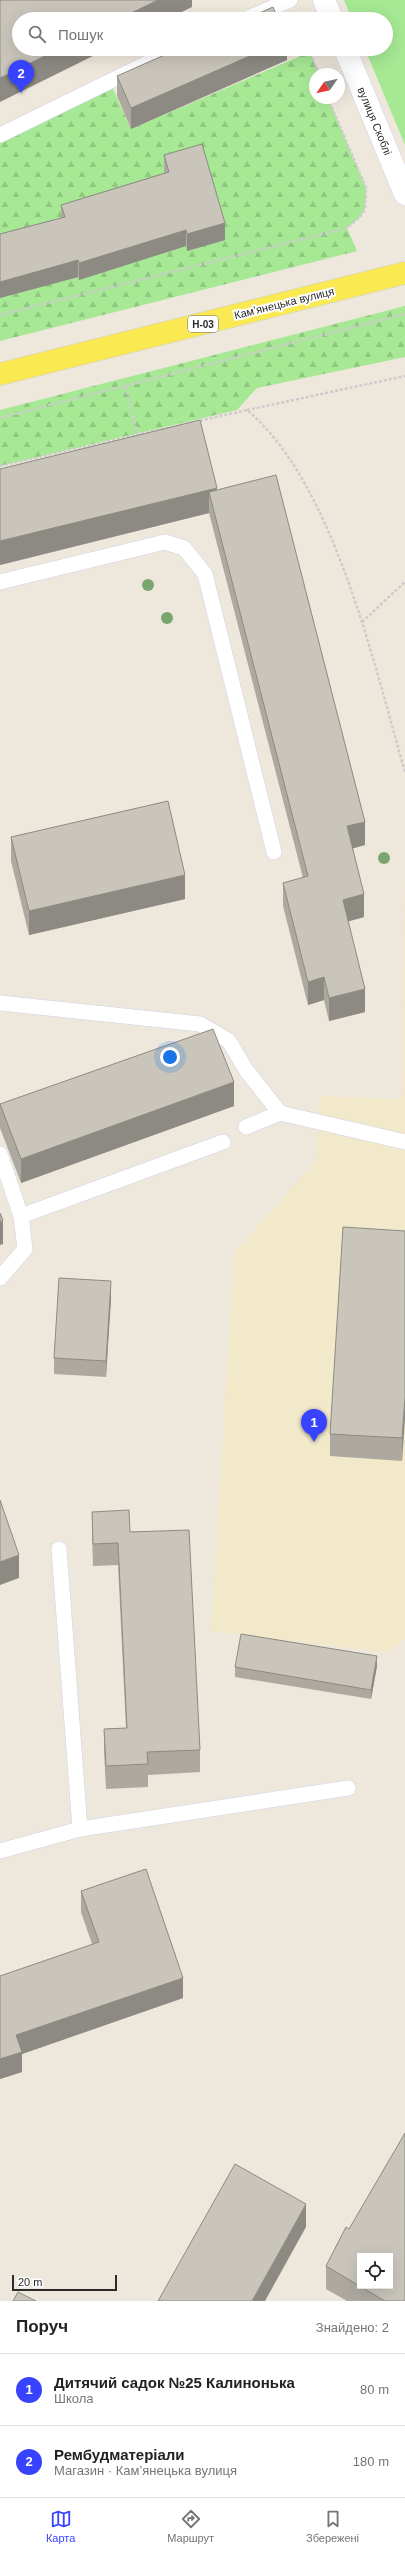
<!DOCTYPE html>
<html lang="uk">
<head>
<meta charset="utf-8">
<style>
	:root { --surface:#fff; --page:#f6f6f6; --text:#222; --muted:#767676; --line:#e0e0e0; --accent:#3843ff }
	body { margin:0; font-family:Arial,sans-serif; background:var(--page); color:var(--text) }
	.controls { position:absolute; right:12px; bottom:12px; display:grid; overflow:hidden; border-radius:0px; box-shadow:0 4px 16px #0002 }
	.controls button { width:36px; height:36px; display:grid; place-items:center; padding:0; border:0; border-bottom:1px solid var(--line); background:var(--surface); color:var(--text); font:20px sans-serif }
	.compass { position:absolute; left:309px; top:68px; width:36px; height:36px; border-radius:50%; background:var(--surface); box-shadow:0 4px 16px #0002; rotate:236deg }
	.scale { position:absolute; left:12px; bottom:10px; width:105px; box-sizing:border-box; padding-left:4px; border:2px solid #2b2b2b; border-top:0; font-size:11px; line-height:14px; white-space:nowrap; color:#2b2b2b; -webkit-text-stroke:3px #fff; paint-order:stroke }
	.you { position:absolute; left:170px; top:1057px; width:14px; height:14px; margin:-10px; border:3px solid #fff; border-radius:50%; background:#1a73e8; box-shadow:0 0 0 6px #1a73e833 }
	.badge { display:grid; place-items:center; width:26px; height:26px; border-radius:50%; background:var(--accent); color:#fff; font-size:13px; font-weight:700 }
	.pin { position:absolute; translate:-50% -33px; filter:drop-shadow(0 1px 2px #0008) }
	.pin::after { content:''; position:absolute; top:21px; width:14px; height:12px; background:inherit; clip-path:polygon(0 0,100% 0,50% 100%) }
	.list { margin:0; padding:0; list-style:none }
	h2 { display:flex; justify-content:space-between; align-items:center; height:52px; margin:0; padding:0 16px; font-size:17px }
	h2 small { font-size:13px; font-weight:400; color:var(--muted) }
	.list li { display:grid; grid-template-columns:26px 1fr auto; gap:12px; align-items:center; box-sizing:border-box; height:72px; padding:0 16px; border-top:1px solid var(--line) }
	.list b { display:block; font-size:15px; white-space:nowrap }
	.list p { margin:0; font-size:13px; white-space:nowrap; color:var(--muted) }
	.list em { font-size:13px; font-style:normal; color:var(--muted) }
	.icon { flex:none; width:22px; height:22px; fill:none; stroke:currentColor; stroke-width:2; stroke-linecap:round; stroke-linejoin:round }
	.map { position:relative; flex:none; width:405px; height:2301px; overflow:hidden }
	.search { position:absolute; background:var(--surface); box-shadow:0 4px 16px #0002; left:12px; right:12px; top:12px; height:44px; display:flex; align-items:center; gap:10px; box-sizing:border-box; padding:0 14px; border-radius:22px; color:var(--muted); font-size:15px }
	.sheet { height:196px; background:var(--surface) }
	nav { display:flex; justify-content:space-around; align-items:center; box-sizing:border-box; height:56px; border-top:1px solid var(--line); background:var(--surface); font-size:11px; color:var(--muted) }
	nav a { display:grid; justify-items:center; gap:2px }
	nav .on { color:var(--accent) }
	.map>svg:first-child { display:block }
	.education { fill:#f1e9ca }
	.green { fill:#a6e894 }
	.forest { fill:url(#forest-firs) }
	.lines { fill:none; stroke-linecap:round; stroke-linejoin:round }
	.service-casing { stroke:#d1d2e5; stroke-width:16 }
	.tertiary-casing { stroke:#d1d2e5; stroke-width:23 }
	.primary-casing { stroke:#ccc; stroke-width:23 }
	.path { stroke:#ccc; stroke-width:2.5; stroke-dasharray:3 2; stroke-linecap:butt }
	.service { stroke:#fff; stroke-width:15 }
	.tertiary { stroke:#fff; stroke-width:22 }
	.primary { stroke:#fbe954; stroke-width:22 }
	.tree { fill:#7aa56f }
	.wall { fill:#ada9a1 }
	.shaded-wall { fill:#8d8a83 }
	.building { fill:#c9c5bb; stroke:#8d8a83; fill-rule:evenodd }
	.labels { text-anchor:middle; stroke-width:4; stroke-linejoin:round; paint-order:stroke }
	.shield { fill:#fff; stroke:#6b6b6b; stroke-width:1 }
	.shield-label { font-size:10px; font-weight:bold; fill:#2b2b2b }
	.street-label { font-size:11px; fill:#2b2b2b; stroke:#fff }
</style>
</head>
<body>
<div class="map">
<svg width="405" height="2301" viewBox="0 0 405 2301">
	<defs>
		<pattern id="forest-firs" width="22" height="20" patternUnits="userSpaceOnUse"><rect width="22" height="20" fill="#a6e894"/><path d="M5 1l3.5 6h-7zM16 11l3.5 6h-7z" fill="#8fc780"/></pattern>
	</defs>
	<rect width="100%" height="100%" fill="#eee8dc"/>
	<polygon class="education" points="405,864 405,1639 389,1653 211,1631 234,1253 317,1160 319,1096 402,1099"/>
	<polygon class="green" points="344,0 405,0 405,145 365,49 386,49 386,19 352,19"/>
	<g class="forest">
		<polygon points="310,52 319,74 315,74 315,98 328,98 366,188 365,209 360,217 347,228 357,251 0,341 0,135 109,80 131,129"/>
		<polygon points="405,306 405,357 257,388 237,410 0,466 0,410"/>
	</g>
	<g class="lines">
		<defs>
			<g id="service">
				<polyline points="246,19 290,0"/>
				<polyline points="0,135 176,49"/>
				<polyline points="0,582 165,542 184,548 205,574 274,852"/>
				<polyline points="0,1003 200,1024 229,1041 246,1070 280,1113"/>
				<polyline points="246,1127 280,1113 405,1142"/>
				<polyline points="0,1154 21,1216"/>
				<polyline points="0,1278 25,1249 21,1216 223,1142"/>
				<polyline points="59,1549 80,1829"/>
				<polyline points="0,1851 80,1829 348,1788"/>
			</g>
			<g id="tertiary">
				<polyline points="324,0 332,19"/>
				<path id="s1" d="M345,49l60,145"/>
			</g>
			<polyline id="primary" points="0,374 405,273"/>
		</defs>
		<use href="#service" class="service-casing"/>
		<use href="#tertiary" class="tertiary-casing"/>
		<use href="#primary" class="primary-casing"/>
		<g class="path">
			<polyline points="309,49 319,74"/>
			<polyline points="0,315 347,228 360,217 365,209 366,188 328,98"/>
			<polyline points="126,387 137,434"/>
			<polyline points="247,410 405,376"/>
			<polyline points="0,418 405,314"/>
			<path d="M0,466l247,-56c87,73 127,255 158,362"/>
			<polyline points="362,622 405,582"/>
		</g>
		<use href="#service" class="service"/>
		<use href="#tertiary" class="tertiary"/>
		<use href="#primary" class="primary"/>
	</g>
	<g class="tree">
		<circle cx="148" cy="585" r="6"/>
		<circle cx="167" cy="618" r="6"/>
		<circle cx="384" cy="858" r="6"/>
	</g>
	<g class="wall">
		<polygon points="287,49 287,60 131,129 117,96 117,76"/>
		<polygon points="164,155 225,240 187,251 186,246 79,280 78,277 0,298 0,234 61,218 61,205 164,173"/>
		<polygon points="0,469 217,490 365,845 353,848 364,917 348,921 365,1012 329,1021 324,1000 308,1005 283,906 283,883 303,878 209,513 0,565"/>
		<polygon points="11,837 185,899 29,935 11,861"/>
		<polygon points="0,1104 234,1106 21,1183 0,1128"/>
		<polygon points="405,1231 402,1461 330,1456 330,1434"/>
		<polygon points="111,1298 106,1377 54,1374 54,1358"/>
		<polygon points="92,1512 130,1532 200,1750 200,1772 148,1775 148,1787 106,1789 104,1751 104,1729 126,1728 118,1565 93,1566 92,1534"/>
		<polygon points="377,1666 371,1699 235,1677 235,1667"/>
		<polygon points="81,1891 183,1998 22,2054 22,2072 0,2079 92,1944 81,1912"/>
		<polygon points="349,2229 405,2301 347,2301 326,2289 326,2266"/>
	</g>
	<g class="shaded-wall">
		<polygon points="158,0 192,0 192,7 167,19 119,19"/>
		<polygon points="59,49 107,49 0,102 0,78"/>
		<polygon points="266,49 287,49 287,60 131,129 131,108"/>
		<polygon points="225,223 225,240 187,251 187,234"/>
		<polygon points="186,230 186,246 79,280 79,263"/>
		<polygon points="78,260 78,277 0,298 0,282"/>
		<polygon points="217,488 217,511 209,492 209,513 0,565 0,541"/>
		<polygon points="365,822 365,845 347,850 347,826"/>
		<polygon points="185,875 185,899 29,935 29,911"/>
		<polygon points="364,894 364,917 343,923 343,900"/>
		<polygon points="324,977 324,1000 308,1005 308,982"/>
		<polygon points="365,989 365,1012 329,1021 329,998"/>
		<polygon points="234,1082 234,1106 21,1183 21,1159"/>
		<polygon points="3,1220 3,1244 0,1245 0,1222"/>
		<polygon points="111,1281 111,1298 106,1377 106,1361"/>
		<polygon points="405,1397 405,1419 402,1461 402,1438"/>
		<polygon points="19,1555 19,1578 0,1585 0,1562"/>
		<polygon points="377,1656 377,1666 371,1699 371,1690"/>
		<polygon points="183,1978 183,1998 22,2054 22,2072 0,2079 0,2059 16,2035"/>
		<polygon points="306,2204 306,2227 265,2301 252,2301"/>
	</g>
	<g class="building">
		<polygon points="0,0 158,0 119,19 19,19 19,49 59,49 0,78"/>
		<polygon points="273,7 278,19 246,19"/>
		<polygon points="178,49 266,49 131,108 117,76"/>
		<polygon points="202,144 225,223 187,234 186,230 79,263 78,260 0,282 0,234 65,217 61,205 169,172 164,155"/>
		<polygon points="200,420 217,488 0,541 0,469"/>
		<polygon points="276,475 365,822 347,826 364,894 343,900 365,989 329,998 324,977 308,982 283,883 308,876 209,492"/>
		<polygon points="168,801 185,875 29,911 11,837"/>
		<polygon points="213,1029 234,1082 21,1159 0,1104"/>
		<polygon points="0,1213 3,1220 0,1222"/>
		<polygon points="343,1227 405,1231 405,1397 402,1438 330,1434"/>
		<polygon points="59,1278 111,1281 106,1361 54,1358"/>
		<polygon points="0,1500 19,1555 0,1562"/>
		<polygon points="129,1510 130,1532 189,1530 200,1750 147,1752 148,1764 106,1766 104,1729 127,1728 118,1543 93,1544 92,1512"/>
		<polygon points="241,1634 377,1656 371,1690 235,1667"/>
		<polygon points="146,1869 183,1978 16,2035 22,2052 0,2059 0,1976 99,1942 81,1891"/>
		<path d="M405,2133v168h-20l-59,-35 20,-39 3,2zM360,2256h30v30h-30z"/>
		<polygon points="235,2164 306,2204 252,2301 158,2301"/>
		<polygon points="18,2292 36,2301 13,2301"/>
	</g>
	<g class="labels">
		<rect class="shield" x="188" y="316" width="30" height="16" rx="3"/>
		<g class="shield-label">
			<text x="203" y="328">Н-03</text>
		</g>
		<g class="street-label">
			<text dy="4" stroke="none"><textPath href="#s1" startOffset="78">вулиця Скоблі</textPath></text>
			<text transform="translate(284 303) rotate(-14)" y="4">Камʼянецька вулиця</text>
		</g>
	</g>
</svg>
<div class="controls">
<button><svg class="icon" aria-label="locate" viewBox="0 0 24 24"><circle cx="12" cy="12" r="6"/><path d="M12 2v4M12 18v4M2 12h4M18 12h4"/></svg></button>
</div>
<svg class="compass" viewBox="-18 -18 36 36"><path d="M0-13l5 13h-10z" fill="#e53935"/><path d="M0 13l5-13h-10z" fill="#767676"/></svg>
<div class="scale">20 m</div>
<div class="you"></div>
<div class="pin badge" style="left:314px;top:1442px">1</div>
<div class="pin badge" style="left:21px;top:93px">2</div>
<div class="search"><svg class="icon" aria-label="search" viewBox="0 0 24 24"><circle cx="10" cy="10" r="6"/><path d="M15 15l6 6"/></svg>Пошук</div>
</div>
<section class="sheet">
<h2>Поруч<small>Знайдено: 2</small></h2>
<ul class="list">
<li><span class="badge">1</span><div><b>Дитячий садок №25 Калинонька</b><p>Школа</p></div><em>80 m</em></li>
<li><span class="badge">2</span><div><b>Рембудматеріали</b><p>Магазин · Камʼянецька вулиця</p></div><em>180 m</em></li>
</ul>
</section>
<nav>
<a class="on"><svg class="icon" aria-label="map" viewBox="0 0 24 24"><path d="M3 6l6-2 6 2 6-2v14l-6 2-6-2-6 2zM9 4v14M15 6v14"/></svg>Карта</a>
<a><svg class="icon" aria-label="directions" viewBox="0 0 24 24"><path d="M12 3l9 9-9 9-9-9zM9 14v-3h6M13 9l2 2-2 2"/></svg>Маршрут</a>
<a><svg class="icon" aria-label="saved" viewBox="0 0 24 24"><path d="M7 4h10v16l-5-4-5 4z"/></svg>Збережені</a>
</nav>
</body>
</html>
